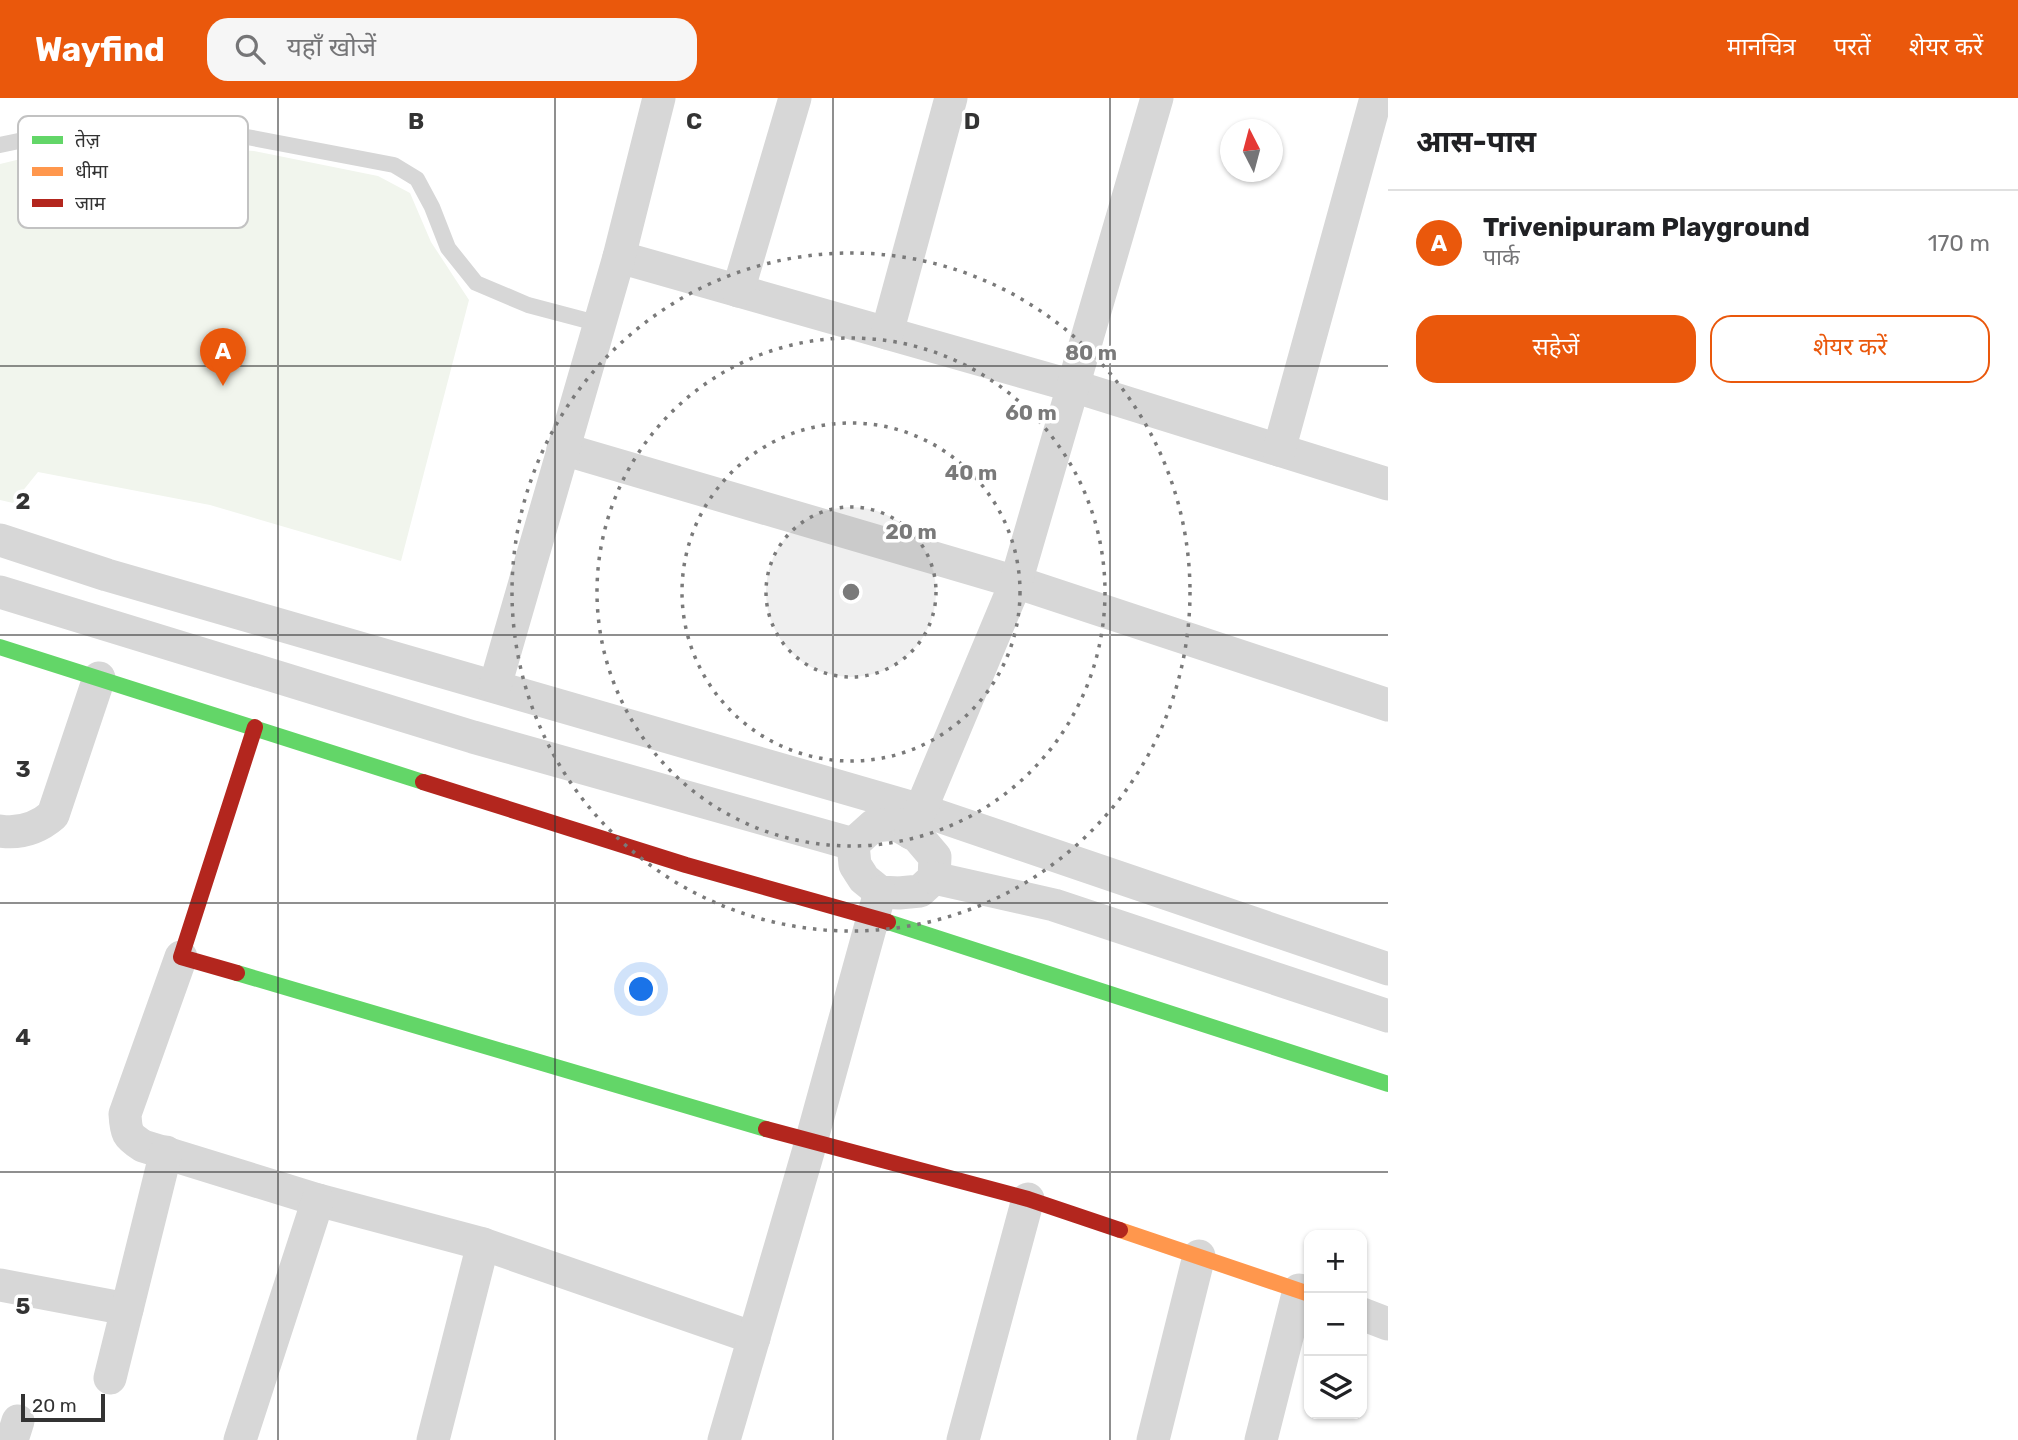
<!DOCTYPE html>
<html lang="hi">
<head>
<meta charset="utf-8">
<style>
	:root { --surface:#fff; --page:#f6f6f6; --text:#202124; --muted:#757577; --line:#e0e0e0; --accent:#ea580c }
	body { margin:0; font-family:Rubik,"Noto Sans Devanagari",sans-serif; background:var(--page); color:var(--text) }
	.controls { position:absolute; right:21px; bottom:21px; display:grid; overflow:hidden; border-radius:14px; box-shadow:0 2px 5px #0004 }
	.controls button { width:63px; height:63px; display:grid; place-items:center; padding:0; border:0; border-bottom:2px solid var(--line); background:var(--surface); color:var(--text); font:35px sans-serif }
	.compass { position:absolute; left:1220px; top:21px; width:63px; height:63px; border-radius:50%; background:var(--surface); box-shadow:0 2px 5px #0004; rotate:354deg }
	.scale { position:absolute; left:21px; bottom:18px; width:84px; box-sizing:border-box; padding-left:7px; border:4px solid #333; border-top:0; font-size:19px; line-height:24px; white-space:nowrap; color:#333; -webkit-text-stroke:5px #fff; paint-order:stroke }
	.you { position:absolute; left:642px; top:892px; width:24px; height:24px; margin:-18px; border:5px solid #fff; border-radius:50%; background:#1a73e8; box-shadow:0 0 0 10px #1a73e833 }
	.badge { display:grid; place-items:center; width:46px; height:46px; border-radius:50%; background:var(--accent); color:#fff; font-size:23px; font-weight:700 }
	.pin { position:absolute; translate:-50% -58px; filter:drop-shadow(0 2px 4px #0008) }
	.pin::after { content:''; position:absolute; top:37px; width:24px; height:21px; background:inherit; clip-path:polygon(0 0,100% 0,50% 100%) }
	.list { margin:0; padding:0; list-style:none }
	h2 { display:flex; justify-content:space-between; align-items:center; height:91px; margin:0; padding:0 28px; font-size:30px }
	h2 small { font-size:23px; font-weight:400; color:var(--muted) }
	.list li { display:grid; grid-template-columns:46px 1fr auto; gap:21px; align-items:center; box-sizing:border-box; height:105px; padding:0 28px; border-top:2px solid var(--line) }
	.list b { display:block; font-size:26px; white-space:nowrap }
	.list p { margin:0; font-size:23px; white-space:nowrap; color:var(--muted) }
	.list em { font-size:23px; font-style:normal; color:var(--muted) }
	.actions { display:flex; gap:14px; padding:21px 28px }
	.actions a { flex:1; padding:16px 0; border:2px solid var(--accent); border-radius:21px; text-align:center; font-size:24px; color:var(--accent) }
	.actions .main { background:var(--accent); color:#fff }
	.icon { flex:none; width:38px; height:38px; fill:none; stroke:currentColor; stroke-width:2; stroke-linecap:round; stroke-linejoin:round }
	.map { position:relative; flex:none; width:1388px; height:1342px; overflow:hidden }
	header { display:flex; align-items:center; gap:42px; box-sizing:border-box; height:98px; padding:0 35px; background:var(--accent); color:#fff }
	header strong { font-size:33px }
	nav { display:flex; gap:38px; margin-inline-start:auto; font-size:24px }
	.search { width:490px; height:63px; background:var(--page); display:flex; align-items:center; gap:18px; box-sizing:border-box; padding:0 24px; border-radius:21px; color:var(--muted); font-size:26px }
	main { display:flex }
	aside { flex:1; background:var(--surface) }
	.map>svg:first-child { display:block }
	.green { fill:#f1f5ed }
	.lines { fill:none; stroke-linecap:round; stroke-linejoin:round }
	.lane { stroke:#d7d7d7; stroke-width:16 }
	.street { stroke:#d7d7d7; stroke-width:33 }
	.fast { stroke:#63d668; stroke-width:16 }
	.slow { stroke:#ff974d; stroke-width:16 }
	.jam { stroke:#b3261e; stroke-width:16 }
	.grid { fill:none; stroke:#333; stroke-width:2; stroke-opacity:0.55 }
	.ring { fill:none; stroke:#7a7a7a; stroke-width:3.5; stroke-dasharray:3.5 7 }
	.key { fill:#fff; stroke:#c2c2c2; stroke-width:2 }
	.key-label { font-size:19px; fill:#333 }
	.grid-label { font-size:23px; text-anchor:middle; font-weight:bold; fill:#333; stroke:#fff; stroke-width:7; stroke-linejoin:round; paint-order:stroke }
	.centre { fill:#7a7a7a; stroke:#fff; stroke-width:3.5 }
	.ring-label { font-size:21px; text-anchor:middle; font-weight:bold; fill:#7a7a7a; stroke:#fff; stroke-width:7; stroke-linejoin:round; paint-order:stroke }
</style>
</head>
<body>
<header>
<strong>Wayfind</strong>
<div class="search"><svg class="icon" aria-label="search" viewBox="0 0 24 24"><circle cx="10" cy="10" r="6"/><path d="M15 15l6 6"/></svg>यहाँ खोजें</div>
<nav><a>मानचित्र</a><a>परतें</a><a>शेयर करें</a></nav>
</header>
<main>
<div class="map">
<svg width="1388" height="1342" viewBox="0 0 1388 1342">
	<rect width="100%" height="100%" fill="#fff"/>
	<polygon class="green" points="95,43 254,53 378,78 410,95 431,144 469,202 401,463 210,407 38,374 13,405 0,402 0,66"/>
	<g class="lines">
		<polyline class="lane" points="0,47 81,30 159,28 247,39 394,67 417,81 432,109 448,150 476,185 528,207 600,226"/>
		<g class="street">
			<polyline points="619,159 1073,288 1388,386"/>
			<polyline points="738,193 795,0"/>
			<polyline points="887,235 951,0"/>
			<polyline points="563,351 1016,484 1388,607"/>
			<polyline points="1279,352 1376,0"/>
			<polyline points="0,442 107,477 921,712 1388,871"/>
			<polyline points="0,494 473,639 853,746"/>
			<polyline points="495,588 619,159 659,0"/>
			<polygon points="895,726 918,739 935,759 934,780 920,793 899,795 880,794 864,781 855,767 853,746 873,728"/>
			<path d="M0,733c21,3 38,-3 53,-16l46,-137"/>
			<polyline points="911,735 1016,484 1157,0"/>
			<polyline points="934,780 1054,807 1388,918"/>
			<path d="M181,859l-56,157c1,19 2,22 18,32l175,54 165,44 271,94"/>
			<polyline points="0,1187 127,1211"/>
			<polyline points="1362,1216 1388,1226"/>
			<polyline points="110,1280 166,1054"/>
			<polyline points="12,1342 18,1323"/>
			<polyline points="240,1342 318,1102"/>
			<polyline points="433,1342 483,1146"/>
			<polyline points="724,1342 811,1044 880,794"/>
			<polyline points="963,1342 1028,1101"/>
			<polyline points="1153,1342 1199,1158"/>
			<polyline points="1261,1342 1299,1192"/>
		</g>
		<g class="fast">
			<polyline points="0,549 423,684"/>
			<polyline points="888,824 1388,986"/>
			<polyline points="237,875 766,1031"/>
		</g>
		<polyline class="slow" points="1120,1132 1309,1196"/>
		<g class="jam">
			<polyline points="423,684 686,767 888,824"/>
			<polyline points="237,875 181,859 255,629"/>
			<polyline points="766,1031 1028,1101 1120,1132"/>
		</g>
	</g>
	<path class="grid" d="M278,0v1342M555,0v1342M833,0v1342M1110,0v1342M0,268h1388M0,537h1388M0,805h1388M0,1074h1388"/>
	<circle cx="851" cy="494" r="85" fill="#7a7a7a" fill-opacity=".12"/>
	<g class="ring">
		<circle cx="851" cy="494" r="85"/>
		<circle cx="851" cy="494" r="169"/>
		<circle cx="851" cy="494" r="254"/>
		<circle cx="851" cy="494" r="339"/>
	</g>
	<rect x="18" y="18" width="230" height="112" rx="10" class="key"/>
	<rect x="32" y="38" width="31" height="8" fill="#63d668"/>
	<rect x="32" y="69" width="31" height="9" fill="#ff974d"/>
	<rect x="32" y="101" width="31" height="8" fill="#b3261e"/>
	<g class="key-label">
		<text x="75" y="49">तेज़</text>
		<text x="75" y="80">धीमा</text>
		<text x="75" y="112">जाम</text>
	</g>
	<g class="grid-label">
		<text x="416" y="31">B</text>
		<text x="694" y="31">C</text>
		<text x="972" y="31">D</text>
		<text x="23" y="411">2</text>
		<text x="23" y="679">3</text>
		<text x="23" y="947">4</text>
		<text x="23" y="1216">5</text>
	</g>
	<circle cx="851" cy="494" r="10" class="centre"/>
	<g class="ring-label">
		<text x="1091" y="262">80 m</text>
		<text x="1031" y="322">60 m</text>
		<text x="971" y="382">40 m</text>
		<text x="911" y="441">20 m</text>
	</g>
</svg>
<div class="controls">
<button>+</button>
<button>−</button>
<button><svg class="icon" aria-label="layers" viewBox="0 0 24 24"><path d="M12 4l9 5-9 5-9-5zM3 14l9 5 9-5"/></svg></button>
</div>
<svg class="compass" viewBox="-18 -18 36 36"><path d="M0-13l5 13h-10z" fill="#e53935"/><path d="M0 13l5-13h-10z" fill="#757577"/></svg>
<div class="scale">20 m</div>
<div class="you"></div>
<div class="pin badge" style="left:223px;top:288px">A</div>
</div>
<aside>
<h2>आस-पास<small></small></h2>
<ul class="list">
<li><span class="badge">A</span><div><b>Trivenipuram Playground</b><p>पार्क</p></div><em>170 m</em></li>
</ul>
<div class="actions"><a class="main">सहेजें</a><a>शेयर करें</a></div>
</aside>
</main>
</body>
</html>
